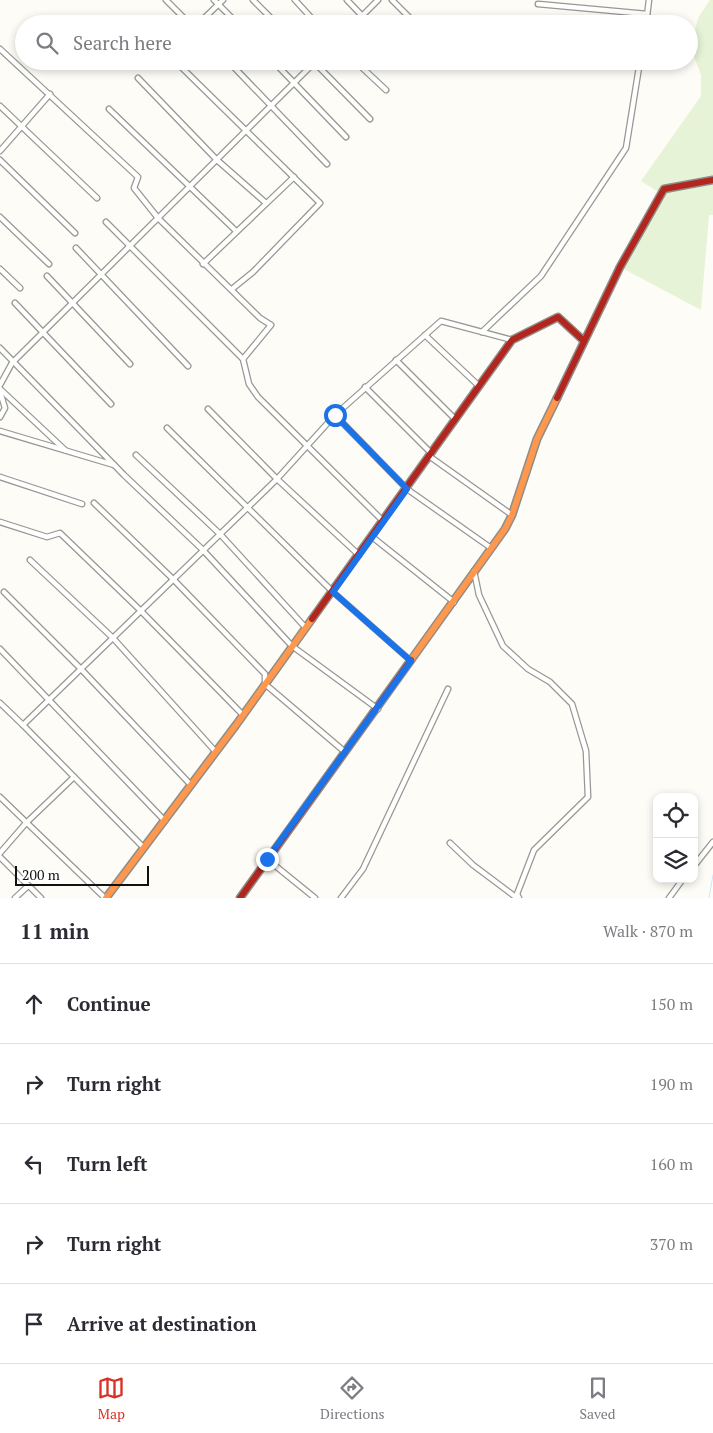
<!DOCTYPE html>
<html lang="en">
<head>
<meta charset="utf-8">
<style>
	:root { --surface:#fff; --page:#f2f2f3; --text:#2b2b33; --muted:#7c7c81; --line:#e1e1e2; --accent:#d93025 }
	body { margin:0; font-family:"PT Serif",serif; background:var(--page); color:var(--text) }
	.controls { position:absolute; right:15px; bottom:15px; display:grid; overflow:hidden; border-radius:10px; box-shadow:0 2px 8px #0003 }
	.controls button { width:45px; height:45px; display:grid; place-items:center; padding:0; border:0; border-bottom:1px solid var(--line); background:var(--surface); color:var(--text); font:25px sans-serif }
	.scale { position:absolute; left:15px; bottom:12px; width:134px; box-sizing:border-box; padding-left:5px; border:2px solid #111; border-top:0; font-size:14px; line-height:18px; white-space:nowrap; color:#111; -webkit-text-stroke:4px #fff; paint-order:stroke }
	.stop { position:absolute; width:15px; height:15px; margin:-11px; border:4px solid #1a73e8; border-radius:50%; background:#fff }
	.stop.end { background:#1a73e8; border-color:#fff; box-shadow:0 1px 5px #0008 }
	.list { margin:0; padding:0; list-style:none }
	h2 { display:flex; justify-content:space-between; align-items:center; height:65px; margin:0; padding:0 20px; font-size:21px }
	h2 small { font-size:16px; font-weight:400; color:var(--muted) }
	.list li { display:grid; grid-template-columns:32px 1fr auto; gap:15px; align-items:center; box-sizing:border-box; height:80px; padding:0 20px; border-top:1px solid var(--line) }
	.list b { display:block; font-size:19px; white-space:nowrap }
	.list em { font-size:16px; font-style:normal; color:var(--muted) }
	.icon { flex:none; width:28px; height:28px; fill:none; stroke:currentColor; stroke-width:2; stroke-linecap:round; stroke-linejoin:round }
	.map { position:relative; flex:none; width:713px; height:898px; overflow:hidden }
	.search { position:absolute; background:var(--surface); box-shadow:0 2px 8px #0003; left:15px; right:15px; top:15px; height:55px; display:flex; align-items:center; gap:12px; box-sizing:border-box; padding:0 18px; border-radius:28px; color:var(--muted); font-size:19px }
	.sheet { height:465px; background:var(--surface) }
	nav { display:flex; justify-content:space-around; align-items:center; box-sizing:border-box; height:70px; border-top:1px solid var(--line); background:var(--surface); font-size:14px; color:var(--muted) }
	nav a { display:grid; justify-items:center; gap:2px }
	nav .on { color:var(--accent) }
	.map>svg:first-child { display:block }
	.green { fill:#e7f3d7 }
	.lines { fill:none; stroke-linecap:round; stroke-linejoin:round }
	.stream { stroke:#cde8f7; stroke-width:1 }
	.street-casing { stroke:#979795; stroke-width:7 }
	.slow-casing { stroke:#8e8d8b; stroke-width:9 }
	.jam-casing { stroke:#8e8d8b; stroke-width:9 }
	.street { stroke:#fffffe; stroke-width:4.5 }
	.slow { stroke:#ff974d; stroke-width:6 }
	.jam { stroke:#b3261e; stroke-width:6 }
	.route { stroke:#1a73e8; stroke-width:6 }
</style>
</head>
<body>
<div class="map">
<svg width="713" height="898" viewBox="0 0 713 898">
	<rect width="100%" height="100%" fill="#fdfcf7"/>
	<polygon class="green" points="710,0 713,0 713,215 709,215 701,310 620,267 663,195 641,181 701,96 701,75 691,48 698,18"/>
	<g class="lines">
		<polyline class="stream" points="709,898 713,875"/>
		<defs>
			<g id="street">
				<polyline points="166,0 190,24"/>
				<polyline points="214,0 238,24"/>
				<polyline points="253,0 277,24"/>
				<polyline points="295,0 317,24"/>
				<polyline points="347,0 370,24"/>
				<polyline points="392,0 414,22"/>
				<polyline points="538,4 647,14"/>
				<polyline points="198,24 223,0"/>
				<polyline points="354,24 378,0"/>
				<polyline points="646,24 649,0"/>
				<polyline points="0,49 138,177 134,188 158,218 260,318 271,325 243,359"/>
				<polyline points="175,61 320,203 253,272 232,289"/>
				<polyline points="228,61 327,164"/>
				<polyline points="273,61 346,137"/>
				<polyline points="313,61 370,119"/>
				<polyline points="355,61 386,90"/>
				<polyline points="138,78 217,160 266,203"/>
				<polyline points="0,106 97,198"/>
				<polyline points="109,109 236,231"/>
				<polyline points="0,151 50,94"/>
				<polyline points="0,160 75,233"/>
				<polyline points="0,217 49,264"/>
				<polyline points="106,222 243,359 249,384 258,397 383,521"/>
				<polyline points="76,248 188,366"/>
				<polyline points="203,264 294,177"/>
				<polyline points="0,269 20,288"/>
				<polyline points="47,276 130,364"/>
				<polyline points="15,303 111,404"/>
				<polyline points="482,332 541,276 626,148 640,61"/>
				<polyline points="425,335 479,386"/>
				<polyline points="0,348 124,475 202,549 292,646 378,709"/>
				<polyline points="396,360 455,419"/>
				<polyline points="0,385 12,363 316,61"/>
				<polyline points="365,387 431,453"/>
				<polyline points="0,389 65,450"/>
				<polyline points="0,392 5,408 0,417"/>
				<polyline points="208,409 277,479 359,555"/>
				<polyline points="335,415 407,489 491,548"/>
				<polyline points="167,428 333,592 411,661"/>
				<polyline points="0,431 114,465"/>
				<polyline points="136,455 220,534 305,627"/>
				<polyline points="429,456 512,515"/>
				<polyline points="0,477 82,504"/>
				<polyline points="94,503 173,579 265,674 265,684 345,752"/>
				<polyline points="0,522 47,537 60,533 140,610 243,715"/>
				<polyline points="371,536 454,602"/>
				<polyline points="30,560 113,638 215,751"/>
				<polyline points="474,571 479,595 503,646 528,669 550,682 572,704 586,751 588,797 534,850 517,894 519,898"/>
				<polyline points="4,592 81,669 191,785"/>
				<polyline points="0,649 165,821"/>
				<polyline points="0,703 23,725 277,479 335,415 441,321 512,340"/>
				<polyline points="23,725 144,848"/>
				<polyline points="0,797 105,898"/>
				<polyline points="450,843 473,865 517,898"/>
				<polyline points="0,853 26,823 74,777"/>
				<polyline points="0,857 41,898"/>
				<polyline points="267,859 315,898"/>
				<polyline points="694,866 713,842"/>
				<polyline points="15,898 28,886"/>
				<polyline points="341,898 363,869 448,689"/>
				<polyline points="669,898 683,879"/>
			</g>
			<g id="slow">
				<polyline points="411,660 505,529 512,515 537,439 557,398"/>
				<polyline points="106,898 236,725 312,619"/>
			</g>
			<g id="jam">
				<polyline points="557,398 620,267 664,189 713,180"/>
				<polyline points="312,619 512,340 558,317 584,341"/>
				<polyline points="240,898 411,660"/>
			</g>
		</defs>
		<use href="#street" class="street-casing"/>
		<use href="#slow" class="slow-casing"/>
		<use href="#jam" class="jam-casing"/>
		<use href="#street" class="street"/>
		<use href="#slow" class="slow"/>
		<use href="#jam" class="jam"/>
	</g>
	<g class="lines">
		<polyline class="route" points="267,859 411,661 333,592 407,489 335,415"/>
	</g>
</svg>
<div class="controls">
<button><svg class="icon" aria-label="locate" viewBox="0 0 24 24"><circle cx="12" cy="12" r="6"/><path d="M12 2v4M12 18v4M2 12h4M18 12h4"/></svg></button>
<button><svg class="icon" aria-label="layers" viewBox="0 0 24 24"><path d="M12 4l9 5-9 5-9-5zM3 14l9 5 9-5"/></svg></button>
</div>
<div class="scale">200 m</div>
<div class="stop" style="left:335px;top:415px"></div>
<div class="stop end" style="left:267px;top:859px"></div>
<div class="search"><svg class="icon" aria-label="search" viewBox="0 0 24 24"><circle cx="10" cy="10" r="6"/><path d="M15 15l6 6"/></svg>Search here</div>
</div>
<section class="sheet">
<h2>11 min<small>Walk · 870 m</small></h2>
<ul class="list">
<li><svg class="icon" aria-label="ahead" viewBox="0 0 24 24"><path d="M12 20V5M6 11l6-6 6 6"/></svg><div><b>Continue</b></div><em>150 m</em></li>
<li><svg class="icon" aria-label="right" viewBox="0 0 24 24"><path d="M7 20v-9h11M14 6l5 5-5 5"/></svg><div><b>Turn right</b></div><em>190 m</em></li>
<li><svg class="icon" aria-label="left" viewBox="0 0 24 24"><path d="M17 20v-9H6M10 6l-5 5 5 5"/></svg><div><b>Turn left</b></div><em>160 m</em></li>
<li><svg class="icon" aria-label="right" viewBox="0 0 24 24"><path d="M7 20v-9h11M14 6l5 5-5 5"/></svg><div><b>Turn right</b></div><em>370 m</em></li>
<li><svg class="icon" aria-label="arrive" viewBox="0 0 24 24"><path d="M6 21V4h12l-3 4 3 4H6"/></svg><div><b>Arrive at destination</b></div></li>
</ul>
</section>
<nav>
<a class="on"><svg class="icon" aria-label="map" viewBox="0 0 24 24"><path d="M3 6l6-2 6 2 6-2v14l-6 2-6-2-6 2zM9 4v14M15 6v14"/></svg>Map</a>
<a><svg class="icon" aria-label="directions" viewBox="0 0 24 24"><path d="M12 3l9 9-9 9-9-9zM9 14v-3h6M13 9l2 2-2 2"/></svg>Directions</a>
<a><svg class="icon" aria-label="saved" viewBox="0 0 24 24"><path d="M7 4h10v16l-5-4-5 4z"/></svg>Saved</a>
</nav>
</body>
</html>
